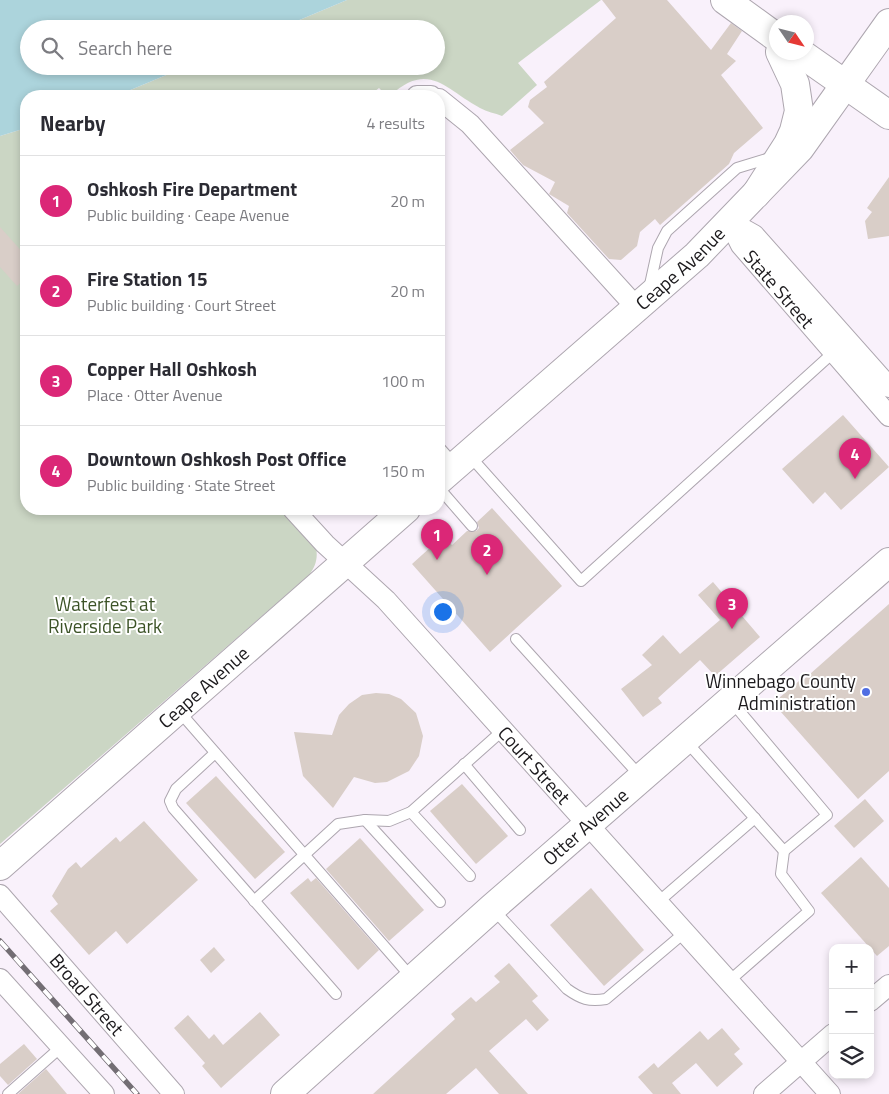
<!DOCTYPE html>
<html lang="en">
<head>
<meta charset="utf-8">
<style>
	:root { --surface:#fff; --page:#f2f2f3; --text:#2b2b33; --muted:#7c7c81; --line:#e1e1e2; --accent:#db2777 }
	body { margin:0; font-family:"Titillium Web",sans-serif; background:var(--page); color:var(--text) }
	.controls { position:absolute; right:15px; bottom:15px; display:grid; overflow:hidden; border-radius:10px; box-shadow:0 2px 8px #0003 }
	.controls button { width:45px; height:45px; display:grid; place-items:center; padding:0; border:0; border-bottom:1px solid var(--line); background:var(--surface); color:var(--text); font:25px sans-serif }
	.compass { position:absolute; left:769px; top:15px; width:45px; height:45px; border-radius:50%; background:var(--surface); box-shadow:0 2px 8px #0003; rotate:125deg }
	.you { position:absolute; left:442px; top:611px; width:18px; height:18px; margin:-12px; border:4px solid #fff; border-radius:50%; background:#1a73e8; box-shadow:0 0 0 8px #1a73e833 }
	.badge { display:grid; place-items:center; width:32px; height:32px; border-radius:50%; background:var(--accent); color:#fff; font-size:16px; font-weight:700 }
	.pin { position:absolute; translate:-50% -41px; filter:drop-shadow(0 1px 2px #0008) }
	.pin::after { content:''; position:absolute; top:26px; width:18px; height:15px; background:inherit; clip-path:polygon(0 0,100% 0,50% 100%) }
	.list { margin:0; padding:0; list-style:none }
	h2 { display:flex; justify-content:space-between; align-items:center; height:65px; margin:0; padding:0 20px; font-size:21px }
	h2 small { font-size:16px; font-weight:400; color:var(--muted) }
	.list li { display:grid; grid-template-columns:32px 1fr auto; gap:15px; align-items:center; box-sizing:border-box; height:90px; padding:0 20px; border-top:1px solid var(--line) }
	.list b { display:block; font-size:19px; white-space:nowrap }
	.list p { margin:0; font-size:16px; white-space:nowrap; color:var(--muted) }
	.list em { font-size:16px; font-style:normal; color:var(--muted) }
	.icon { flex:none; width:28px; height:28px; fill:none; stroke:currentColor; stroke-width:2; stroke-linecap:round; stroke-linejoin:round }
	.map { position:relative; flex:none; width:889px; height:1094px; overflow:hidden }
	.search { position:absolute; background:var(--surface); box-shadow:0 2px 8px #0003; left:20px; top:20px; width:425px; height:55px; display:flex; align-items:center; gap:12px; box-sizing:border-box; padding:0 18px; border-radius:28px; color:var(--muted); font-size:19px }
	.panel { position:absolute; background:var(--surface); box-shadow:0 2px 8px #0003; left:20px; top:90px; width:425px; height:425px; border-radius:20px }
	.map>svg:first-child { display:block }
	.green { fill:#cbd6c4 }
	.water { fill:#acd4dc }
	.building { fill:#d9cec8 }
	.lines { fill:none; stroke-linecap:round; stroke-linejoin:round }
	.lane-casing { stroke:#ada6af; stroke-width:12 }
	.street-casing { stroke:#ada6af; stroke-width:22 }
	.secondary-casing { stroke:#ada6af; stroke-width:30 }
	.primary-casing { stroke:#ada6af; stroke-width:30 }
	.lane { stroke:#fff; stroke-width:10 }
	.street { stroke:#fff; stroke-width:20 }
	.secondary { stroke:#fff; stroke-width:28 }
	.primary { stroke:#fff; stroke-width:28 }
	.rail-casing { stroke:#736e74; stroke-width:5.5 }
	.rail { stroke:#fff; stroke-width:4; stroke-dasharray:11; stroke-linecap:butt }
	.poi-dot { fill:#506ee3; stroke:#fff; stroke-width:2 }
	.labels { text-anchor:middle; stroke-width:4; stroke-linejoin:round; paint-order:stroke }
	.street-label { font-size:19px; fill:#1b191c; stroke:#fff }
	.park-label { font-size:19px; fill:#3c5327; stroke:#fff }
	.poi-label { font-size:19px; fill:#1b191c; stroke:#fff; text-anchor:end }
</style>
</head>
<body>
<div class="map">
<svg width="889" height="1094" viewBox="0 0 889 1094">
	<rect width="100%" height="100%" fill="#f9f1fb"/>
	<g class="green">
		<path d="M347,0h254l-83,63 19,22 -35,31c-7,-3 -15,-4 -22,-8 -34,-18 -51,-48 -90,-12h-3l-8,-8 -10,8h-253l72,-30h248v-37h-158z"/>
		<path d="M26,128v381h260l30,38c2,11 0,19 -7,28l-309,269v-708z"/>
	</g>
	<polygon class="water" points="0,0 347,0 278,29 29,29 29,66 188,66 116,96 26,96 26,128 0,136"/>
	<g class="building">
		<polygon points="602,0 667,0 711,50 731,23 742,31 727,54 736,61 721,75 763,128 734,153 729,164 660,225 655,219 640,232 637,246 621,260 609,259 567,213 569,206 549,194 555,182 523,165 510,150 544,123 528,107 530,100 547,87 544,82 616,18"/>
		<polygon points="889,177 889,236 868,239 865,221 872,212 867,208"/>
		<polygon points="0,227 26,256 26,278 17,286 0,267"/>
		<polygon points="843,415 889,467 841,510 825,492 813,504 782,469"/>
		<polygon points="492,508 562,586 490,652 412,564 443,536 452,545 467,531 476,531 479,528 477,522"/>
		<polygon points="713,582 760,637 715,676 700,660 658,698 662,703 643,717 621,689 652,665 642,655 663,635 680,654 720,620 698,595"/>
		<polygon points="889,604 889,771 858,799 773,703 799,681 801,682"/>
		<polygon points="376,693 389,694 401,699 416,713 423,736 419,756 409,771 387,782 375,783 354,777 333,808 303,776 294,732 332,735 339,715 349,704 362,695"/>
		<polygon points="216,776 285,852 255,879 186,803"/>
		<polygon points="462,784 508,836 476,864 430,811"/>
		<polygon points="865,799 884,821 854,848 834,826"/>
		<polygon points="144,821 198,880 127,944 116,931 89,955 50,911 58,904 52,896 68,869 76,862 81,868 116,837 120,842"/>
		<polygon points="360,838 424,910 389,941 326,869"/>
		<polygon points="861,857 889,888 889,946 877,956 821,893"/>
		<polygon points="308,878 311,882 316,878 379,950 358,970 290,893"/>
		<polygon points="591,888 644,950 604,986 550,925"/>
		<polygon points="214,947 225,960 211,973 200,960"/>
		<polygon points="509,963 538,996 532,1001 549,1020 537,1031 526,1019 489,1051 528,1094 499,1094 476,1068 446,1094 373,1094 455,1019 451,1014 471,997 476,1002 500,982 494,976"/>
		<polygon points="260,1012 280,1035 221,1088 202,1066 205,1063 174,1028 188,1015 209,1039 214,1034 223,1045"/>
		<polygon points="722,1028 740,1049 734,1054 743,1064 717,1087 696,1063 672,1083 681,1094 653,1094 638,1077 654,1063 658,1068 700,1031 708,1040"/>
		<polygon points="24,1044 37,1059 8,1085 0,1076 0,1064"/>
		<polygon points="46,1069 67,1094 18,1094"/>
	</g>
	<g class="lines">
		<defs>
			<g id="lane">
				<polyline points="649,289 658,248 667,231 737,168 773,157"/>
				<polyline points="439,447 455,465"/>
				<polyline points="469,455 581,581 835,351"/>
				<polyline points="439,488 472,526"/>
				<polyline points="516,639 641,777"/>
				<polyline points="178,710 412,978"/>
				<polyline points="685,740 784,851 827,815 731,701"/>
				<polyline points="215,753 176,789 170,801 173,808 336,994"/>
				<polyline points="464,764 520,830"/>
				<polyline points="411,812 470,876"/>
				<polyline points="365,820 440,902"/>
				<polyline points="254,901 338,824 365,820 389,821 411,812 502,731"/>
				<polyline points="657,903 755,818"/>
				<path d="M493,909l74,80c14,10 22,13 39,10l78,-66"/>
				<polyline points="728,982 809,911 781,874 784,851"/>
				<polyline points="8,1094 61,1047"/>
			</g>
			<g id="street">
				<polyline points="417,96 431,96"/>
				<polyline points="439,99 470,124 637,308"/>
				<path id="s1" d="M729,221l12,24 148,171"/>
				<polyline points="729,221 754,235 889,387"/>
				<path id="s2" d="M293,509l32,35 61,56 444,494"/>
				<path id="s3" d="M0,895l174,199"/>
				<polyline points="0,979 104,1094"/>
				<polyline points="870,1001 889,985"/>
				<polyline points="764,1094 833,1034"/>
			</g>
			<g id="secondary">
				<path id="s4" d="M439,480l258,-225 103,-107 89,-125"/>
				<path id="s5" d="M0,866l406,-357"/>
				<path id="s6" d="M285,1094l207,-186 397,-346"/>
			</g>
			<g id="primary">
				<polyline points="725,0 776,37"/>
				<polyline points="799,52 889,115"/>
				<polyline points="756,194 788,144 794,131 799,111 795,84 780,52"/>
			</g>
		</defs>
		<use href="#lane" class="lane-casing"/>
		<use href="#street" class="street-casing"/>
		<use href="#secondary" class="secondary-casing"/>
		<use href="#primary" class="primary-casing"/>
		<use href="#lane" class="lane"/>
		<use href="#street" class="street"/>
		<use href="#secondary" class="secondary"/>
		<use href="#primary" class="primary"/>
		<defs>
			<polyline id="rail" points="0,941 137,1094"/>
		</defs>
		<use href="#rail" class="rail-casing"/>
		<use href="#rail" class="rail"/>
	</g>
	<circle class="poi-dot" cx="866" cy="692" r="5"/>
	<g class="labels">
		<g class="street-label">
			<text dy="7" stroke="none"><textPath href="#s4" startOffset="321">Ceape Avenue</textPath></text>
			<text dy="7" stroke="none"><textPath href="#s1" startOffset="85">State Street</textPath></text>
			<text dy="7" stroke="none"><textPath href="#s5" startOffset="271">Ceape Avenue</textPath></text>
			<text dy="7" stroke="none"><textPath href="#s2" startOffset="352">Court Street</textPath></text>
			<text dy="7" stroke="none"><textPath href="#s6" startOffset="402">Otter Avenue</textPath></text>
			<text dy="7" stroke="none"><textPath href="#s3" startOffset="132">Broad Street</textPath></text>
		</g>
		<g class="park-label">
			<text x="105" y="611">Waterfest at<tspan x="105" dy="22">Riverside Park</tspan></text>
		</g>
		<g class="poi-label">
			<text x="856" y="688">Winnebago County<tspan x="856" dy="22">Administration</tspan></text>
		</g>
	</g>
</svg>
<div class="controls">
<button>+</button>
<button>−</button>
<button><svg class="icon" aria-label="layers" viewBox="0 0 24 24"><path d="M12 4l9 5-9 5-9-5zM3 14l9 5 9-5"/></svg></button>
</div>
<svg class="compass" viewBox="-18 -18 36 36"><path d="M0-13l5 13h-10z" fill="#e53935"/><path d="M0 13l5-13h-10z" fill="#7c7c81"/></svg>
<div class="you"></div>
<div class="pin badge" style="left:437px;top:560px">1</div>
<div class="pin badge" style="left:487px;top:575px">2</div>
<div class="pin badge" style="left:732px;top:629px">3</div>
<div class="pin badge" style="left:855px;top:479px">4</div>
<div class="search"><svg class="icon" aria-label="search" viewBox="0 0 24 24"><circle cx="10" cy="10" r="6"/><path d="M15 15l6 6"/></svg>Search here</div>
<section class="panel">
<h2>Nearby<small>4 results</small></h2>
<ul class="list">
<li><span class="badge">1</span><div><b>Oshkosh Fire Department</b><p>Public building · Ceape Avenue</p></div><em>20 m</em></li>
<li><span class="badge">2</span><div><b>Fire Station 15</b><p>Public building · Court Street</p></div><em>20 m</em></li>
<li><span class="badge">3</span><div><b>Copper Hall Oshkosh</b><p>Place · Otter Avenue</p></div><em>100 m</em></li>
<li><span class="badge">4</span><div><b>Downtown Oshkosh Post Office</b><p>Public building · State Street</p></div><em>150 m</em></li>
</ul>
</section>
</div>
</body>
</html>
